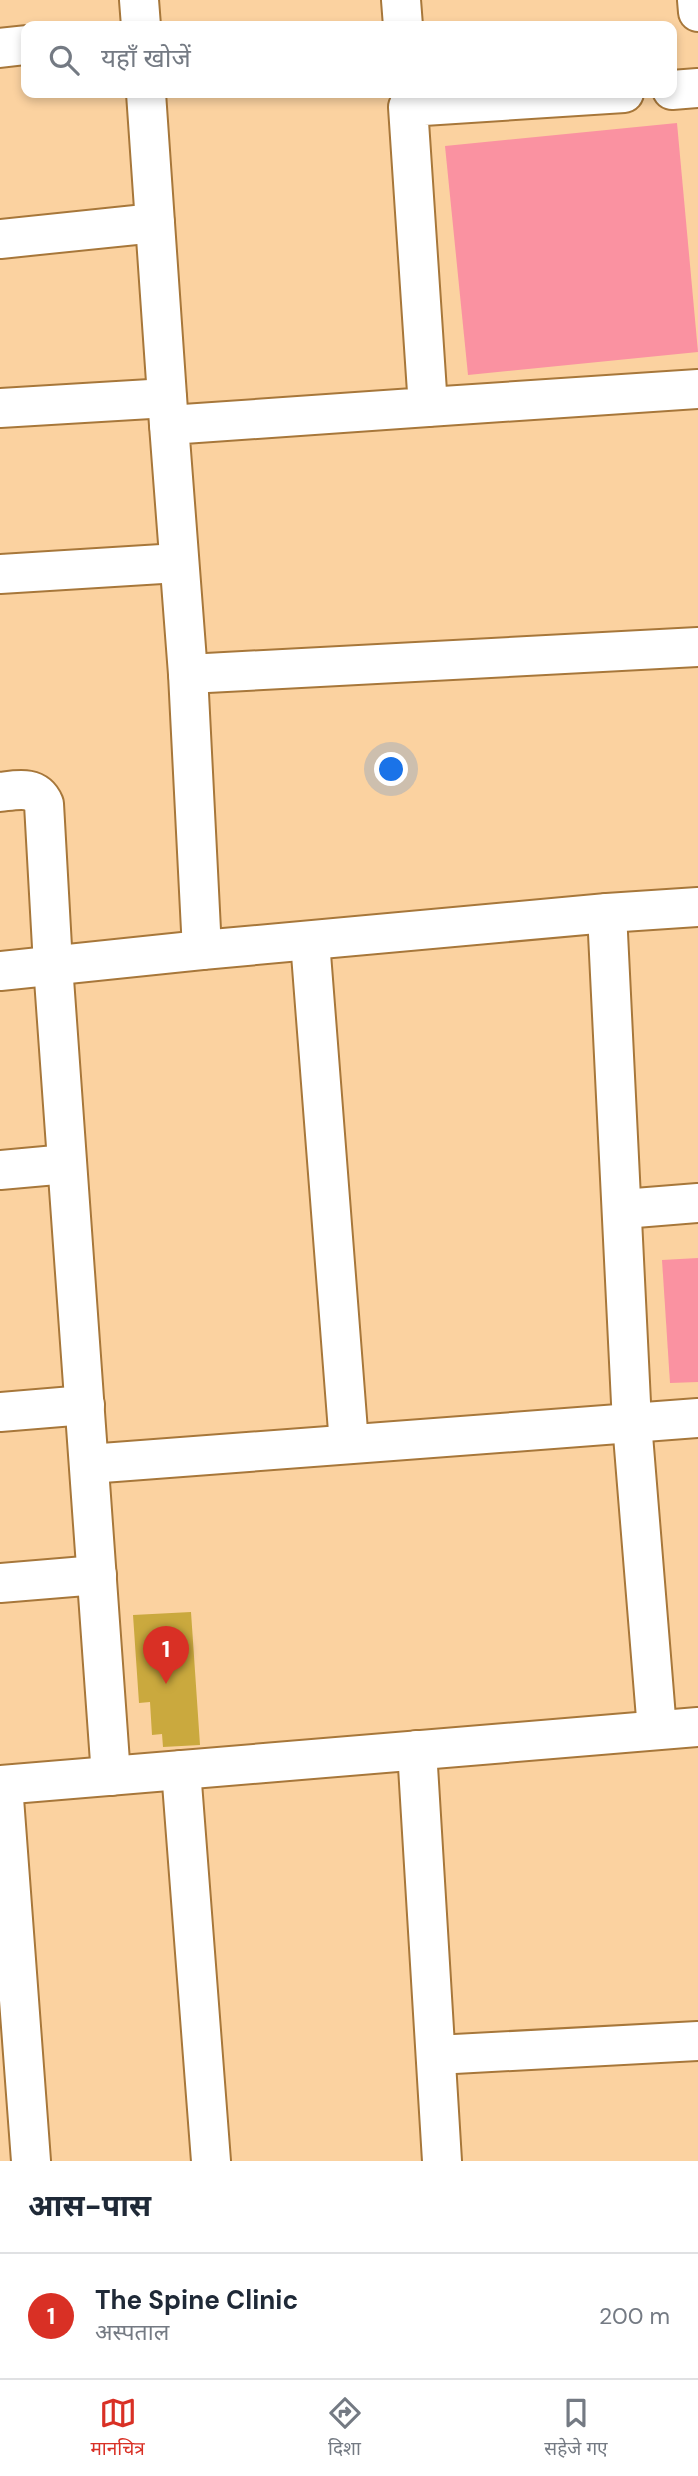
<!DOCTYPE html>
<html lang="hi">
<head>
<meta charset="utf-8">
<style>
	:root { --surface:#fff; --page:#f6f6f7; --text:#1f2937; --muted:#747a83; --line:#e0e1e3; --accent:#d93025 }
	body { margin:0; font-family:"DM Sans","Noto Sans Devanagari",sans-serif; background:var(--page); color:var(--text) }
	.you { position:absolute; left:392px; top:770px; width:24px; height:24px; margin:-18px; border:5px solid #fff; border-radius:50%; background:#1a73e8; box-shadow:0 0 0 10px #1a73e833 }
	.badge { display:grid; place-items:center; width:46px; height:46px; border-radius:50%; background:var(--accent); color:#fff; font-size:23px; font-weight:700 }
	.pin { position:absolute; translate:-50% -58px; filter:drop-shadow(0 2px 4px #0008) }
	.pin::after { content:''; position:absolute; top:37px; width:24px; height:21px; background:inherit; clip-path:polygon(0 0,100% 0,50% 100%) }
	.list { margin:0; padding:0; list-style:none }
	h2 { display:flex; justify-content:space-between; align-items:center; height:91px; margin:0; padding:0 28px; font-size:30px }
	h2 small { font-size:23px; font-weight:400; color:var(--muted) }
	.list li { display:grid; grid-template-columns:46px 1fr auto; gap:21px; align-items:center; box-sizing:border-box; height:126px; padding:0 28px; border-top:2px solid var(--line) }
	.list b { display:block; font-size:26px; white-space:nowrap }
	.list p { margin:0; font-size:23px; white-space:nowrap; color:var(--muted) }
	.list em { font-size:23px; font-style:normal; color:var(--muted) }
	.icon { flex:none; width:38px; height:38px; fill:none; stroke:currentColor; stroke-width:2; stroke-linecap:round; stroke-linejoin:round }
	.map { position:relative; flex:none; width:698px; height:2161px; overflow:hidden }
	.search { position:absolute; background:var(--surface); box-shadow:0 4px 10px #0003; left:21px; right:21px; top:21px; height:77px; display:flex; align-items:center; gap:18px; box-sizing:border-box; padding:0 24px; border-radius:14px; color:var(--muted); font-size:26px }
	.sheet { height:217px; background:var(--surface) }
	nav { display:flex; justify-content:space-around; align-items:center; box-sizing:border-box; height:98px; border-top:2px solid var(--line); background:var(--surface); font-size:19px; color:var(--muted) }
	nav a { display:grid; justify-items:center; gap:4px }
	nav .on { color:var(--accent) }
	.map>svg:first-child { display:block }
	.green { fill:#fa92a1 }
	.building { fill:#caa93e }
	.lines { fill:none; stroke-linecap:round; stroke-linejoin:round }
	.minor-casing { stroke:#a7773a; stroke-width:42 }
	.minor { stroke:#fff; stroke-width:38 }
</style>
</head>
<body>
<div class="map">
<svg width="698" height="2161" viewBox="0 0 698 2161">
	<rect width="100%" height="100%" fill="#fbd2a0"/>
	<g class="green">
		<polygon points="677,123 698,352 468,375 445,146"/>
		<polygon points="698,1258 698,1382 670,1383 662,1260"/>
	</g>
	<polygon class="building" points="191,1612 200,1745 163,1747 162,1734 152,1735 150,1702 139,1703 133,1615"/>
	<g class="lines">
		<defs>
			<g id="minor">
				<polyline points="139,0 141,26"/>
				<polyline points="401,0 403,26"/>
				<polyline points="697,0 698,12"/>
				<polyline points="0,48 26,45"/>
				<polyline points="672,90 698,88"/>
				<polyline points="146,93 169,425"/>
				<polyline points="0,239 155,223"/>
				<polyline points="428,407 698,389"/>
				<polyline points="0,408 167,398"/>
				<polyline points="0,574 178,563"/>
				<polyline points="188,674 698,647"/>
				<path d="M0,792c17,-2 36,-7 44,12l9,161 58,811"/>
				<polyline points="607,913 632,1423 657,1730"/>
				<polyline points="310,941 349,1444"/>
				<polyline points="202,950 188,674 169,425 428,407 408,107 624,93"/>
				<polyline points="0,971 202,950 607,913 698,907"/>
				<polyline points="0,1170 67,1164"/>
				<polyline points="623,1209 698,1203"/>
				<polyline points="0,1412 85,1405"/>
				<polyline points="89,1464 698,1418"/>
				<polyline points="0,1583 97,1575"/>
				<polyline points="417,1750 442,2161"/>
				<polyline points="181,1770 211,2161"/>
				<polyline points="0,1785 698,1727"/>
				<polyline points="3,1785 31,2161"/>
				<polyline points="436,2055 698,2041"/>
			</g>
		</defs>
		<use href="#minor" class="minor-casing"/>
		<use href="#minor" class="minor"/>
	</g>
</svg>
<div class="you"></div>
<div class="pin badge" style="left:166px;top:1684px">1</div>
<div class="search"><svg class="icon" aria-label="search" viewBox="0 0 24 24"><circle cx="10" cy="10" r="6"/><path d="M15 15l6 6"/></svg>यहाँ खोजें</div>
</div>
<section class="sheet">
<h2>आस-पास<small></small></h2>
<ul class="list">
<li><span class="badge">1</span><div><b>The Spine Clinic</b><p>अस्पताल</p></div><em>200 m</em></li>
</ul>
</section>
<nav>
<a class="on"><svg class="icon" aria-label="map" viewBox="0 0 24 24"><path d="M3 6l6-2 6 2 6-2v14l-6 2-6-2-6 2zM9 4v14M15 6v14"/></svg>मानचित्र</a>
<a><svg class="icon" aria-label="directions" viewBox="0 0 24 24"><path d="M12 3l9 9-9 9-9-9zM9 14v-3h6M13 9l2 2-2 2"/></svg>दिशा</a>
<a><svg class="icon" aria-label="saved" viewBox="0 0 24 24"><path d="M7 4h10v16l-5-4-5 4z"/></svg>सहेजे गए</a>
</nav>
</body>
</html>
